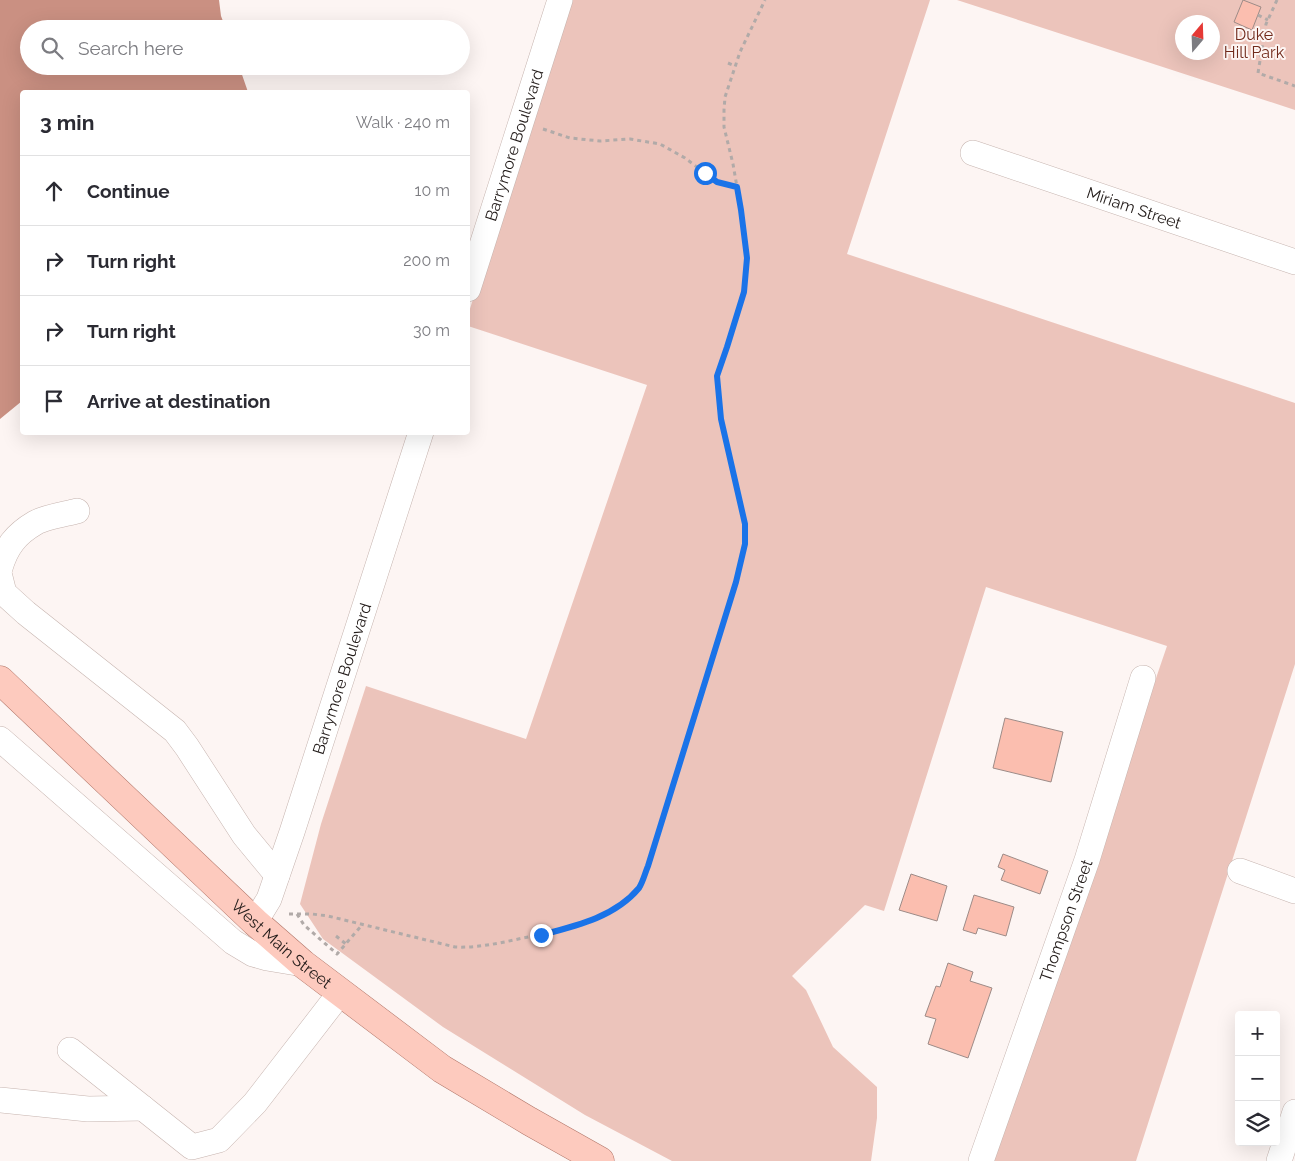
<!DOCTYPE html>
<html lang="en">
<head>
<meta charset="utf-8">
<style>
	:root { --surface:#fff; --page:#f2f2f3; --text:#2b2b33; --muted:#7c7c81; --line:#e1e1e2 }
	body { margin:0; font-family:Raleway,sans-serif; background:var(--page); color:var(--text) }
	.controls { position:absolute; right:15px; bottom:15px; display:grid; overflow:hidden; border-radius:5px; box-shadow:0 5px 20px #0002 }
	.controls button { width:45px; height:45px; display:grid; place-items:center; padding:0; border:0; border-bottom:1px solid var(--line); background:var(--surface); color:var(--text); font:25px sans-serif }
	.compass { position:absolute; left:1175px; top:15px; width:45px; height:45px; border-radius:50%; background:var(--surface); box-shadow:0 5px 20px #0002; rotate:19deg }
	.stop { position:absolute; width:15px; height:15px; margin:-11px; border:4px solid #1a73e8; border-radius:50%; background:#fff }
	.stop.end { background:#1a73e8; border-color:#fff; box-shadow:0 1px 5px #0008 }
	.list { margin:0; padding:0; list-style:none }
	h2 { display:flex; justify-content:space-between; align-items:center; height:65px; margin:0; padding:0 20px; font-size:21px }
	h2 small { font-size:16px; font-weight:400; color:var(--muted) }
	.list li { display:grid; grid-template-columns:32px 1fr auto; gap:15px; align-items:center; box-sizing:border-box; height:70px; padding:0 20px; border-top:1px solid var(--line) }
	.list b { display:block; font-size:19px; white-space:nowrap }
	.list em { font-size:16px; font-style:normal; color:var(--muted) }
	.icon { flex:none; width:28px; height:28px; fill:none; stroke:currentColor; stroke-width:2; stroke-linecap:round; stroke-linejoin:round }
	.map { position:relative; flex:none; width:1295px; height:1161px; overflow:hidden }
	.search { position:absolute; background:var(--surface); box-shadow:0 5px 20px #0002; left:20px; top:20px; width:450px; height:55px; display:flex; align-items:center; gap:12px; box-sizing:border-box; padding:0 18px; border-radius:28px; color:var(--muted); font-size:19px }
	.panel { position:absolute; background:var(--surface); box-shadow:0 5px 20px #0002; left:20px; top:90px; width:450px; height:345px; border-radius:5px }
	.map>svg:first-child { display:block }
	.green { fill:#ecc4bb; fill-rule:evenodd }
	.water { fill:#ca9082 }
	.building { fill:#fbbeaf; stroke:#9d8b87 }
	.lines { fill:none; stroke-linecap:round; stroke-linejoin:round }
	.minor-casing { stroke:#c6b4af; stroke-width:26 }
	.major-casing { stroke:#b07568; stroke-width:29 }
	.path { stroke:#b1aaa8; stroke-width:3; stroke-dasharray:4 4; stroke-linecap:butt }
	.minor { stroke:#fff; stroke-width:25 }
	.major { stroke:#fdcabe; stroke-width:28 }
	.route { stroke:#1a73e8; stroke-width:6 }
	.labels { text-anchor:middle; stroke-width:4; stroke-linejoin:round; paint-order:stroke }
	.park-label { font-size:16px; fill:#712a1b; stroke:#fdf5f3 }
	.street-label { font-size:16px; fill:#221b19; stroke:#fdf5f3 }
</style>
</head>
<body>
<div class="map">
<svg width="1295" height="1161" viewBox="0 0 1295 1161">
	<rect width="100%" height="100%" fill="#fdf5f3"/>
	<g class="green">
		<polygon points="568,0 930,0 847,254 1295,403 1295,664 1136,1161 991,1161 1167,646 986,587 884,911 865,905 792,976 806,990 833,1047 877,1087 877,1118 871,1161 672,1161 585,1115 443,1027 323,939 300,904 321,824 366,686 526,739 647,385 468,326 468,315"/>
		<path d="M957,0h338v110zM1182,22h30v30h-30z"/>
	</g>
	<polygon class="water" points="0,0 219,0 221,16 226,29 29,29 29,66 239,66 248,92 22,92 22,401 0,419"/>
	<g class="building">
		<polygon points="1243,0 1261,7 1252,30 1234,22"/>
		<polygon points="1005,718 1063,732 1051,782 993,768"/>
		<polygon points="1003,854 1048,871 1040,894 1001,880 1005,870 998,867"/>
		<polygon points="911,874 947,886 937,921 899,910"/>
		<polygon points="974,895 1014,907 1006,936 978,928 976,934 963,930"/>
		<polygon points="948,963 973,972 970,981 992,988 968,1058 928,1044 936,1019 925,1016 936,986 940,987"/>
	</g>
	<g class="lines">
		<defs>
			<g id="minor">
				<path id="s1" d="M973,153l322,109"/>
				<path id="s2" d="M468,289l92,-289"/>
				<path d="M0,568c6,-21 16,-34 35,-45 10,-6 31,-9 42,-12"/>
				<polyline points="0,577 4,593 26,613 175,731 187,747 244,835 277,875"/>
				<polyline points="0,739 233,942 253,954 267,958 303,964"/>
				<polyline points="1240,871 1295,891"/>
				<path id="s3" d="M255,922l14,-23 23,-67 129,-400"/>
				<polyline points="70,1050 192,1147 219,1140 255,1103 340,993"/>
				<polyline points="0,1100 88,1109 143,1108"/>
				<path id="s4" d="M981,1161l106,-301 56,-182"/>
				<polyline points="1279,1161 1295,1112"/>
			</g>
			<g id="major">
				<path id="s5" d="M0,680l255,242 48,42 139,105 87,52 71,40"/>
			</g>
		</defs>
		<use href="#minor" class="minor-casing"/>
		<use href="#major" class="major-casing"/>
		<g class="path">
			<polyline points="1277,0 1266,24 1258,73 1295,86"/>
			<polyline points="1258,15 1268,20"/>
			<polyline points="728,63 735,66"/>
			<polyline points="543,129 570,138 600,141 630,139 660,144 685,158 717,182 737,187"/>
			<path d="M289,914h23l16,2 127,31c23,1 45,-4 68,-9 35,-7 74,-14 103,-37 12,-10 16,-21 22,-35l88,-284 9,-38v-20l-24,-105 -4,-43 10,-29 17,-55 3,-34 -6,-48 -8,-46 -9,-37v-17l1,-13 15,-45 25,-52"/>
			<polyline points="297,914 304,925 337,954 362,925"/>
			<polyline points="336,936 346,944"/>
		</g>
		<use href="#minor" class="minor"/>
		<use href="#major" class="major"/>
	</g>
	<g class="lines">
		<path class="route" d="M541,935c35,-9 74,-18 98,-47 4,-6 6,-15 9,-22l88,-284 9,-38v-20l-24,-105 -4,-43 10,-29 17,-55 3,-34 -6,-48 -4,-23 -20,-5 -12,-9"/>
	</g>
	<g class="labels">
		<g class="park-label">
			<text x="1254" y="40">Duke<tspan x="1254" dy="18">Hill Park</tspan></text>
		</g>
		<g class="street-label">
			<text dy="6" stroke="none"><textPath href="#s2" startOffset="151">Barrymore Boulevard</textPath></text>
			<text dy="6" stroke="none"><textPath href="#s1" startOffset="170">Miriam Street</textPath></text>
			<text dy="6" stroke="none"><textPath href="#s3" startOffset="259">Barrymore Boulevard</textPath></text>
			<text dy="6" stroke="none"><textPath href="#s4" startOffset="255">Thompson Street</textPath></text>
			<text dy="6" stroke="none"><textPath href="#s5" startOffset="386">West Main Street</textPath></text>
		</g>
	</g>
</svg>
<div class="controls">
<button>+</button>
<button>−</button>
<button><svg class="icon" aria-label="layers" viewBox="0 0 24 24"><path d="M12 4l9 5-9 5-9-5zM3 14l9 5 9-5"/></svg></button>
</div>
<svg class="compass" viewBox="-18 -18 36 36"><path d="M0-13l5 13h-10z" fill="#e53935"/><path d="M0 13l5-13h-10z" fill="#7c7c81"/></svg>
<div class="stop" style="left:705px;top:173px"></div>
<div class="stop end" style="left:541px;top:935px"></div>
<div class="search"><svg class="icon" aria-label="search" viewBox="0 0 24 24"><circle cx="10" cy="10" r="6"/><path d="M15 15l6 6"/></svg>Search here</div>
<section class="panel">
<h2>3 min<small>Walk · 240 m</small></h2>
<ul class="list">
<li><svg class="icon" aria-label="ahead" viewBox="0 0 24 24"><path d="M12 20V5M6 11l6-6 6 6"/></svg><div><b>Continue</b></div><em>10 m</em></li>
<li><svg class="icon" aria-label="right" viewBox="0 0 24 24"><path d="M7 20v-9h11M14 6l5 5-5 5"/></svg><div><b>Turn right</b></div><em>200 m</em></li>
<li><svg class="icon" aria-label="right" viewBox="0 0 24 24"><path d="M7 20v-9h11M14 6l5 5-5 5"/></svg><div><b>Turn right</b></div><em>30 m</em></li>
<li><svg class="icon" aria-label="arrive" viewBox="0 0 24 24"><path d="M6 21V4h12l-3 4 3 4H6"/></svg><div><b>Arrive at destination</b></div></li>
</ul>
</section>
</div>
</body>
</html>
